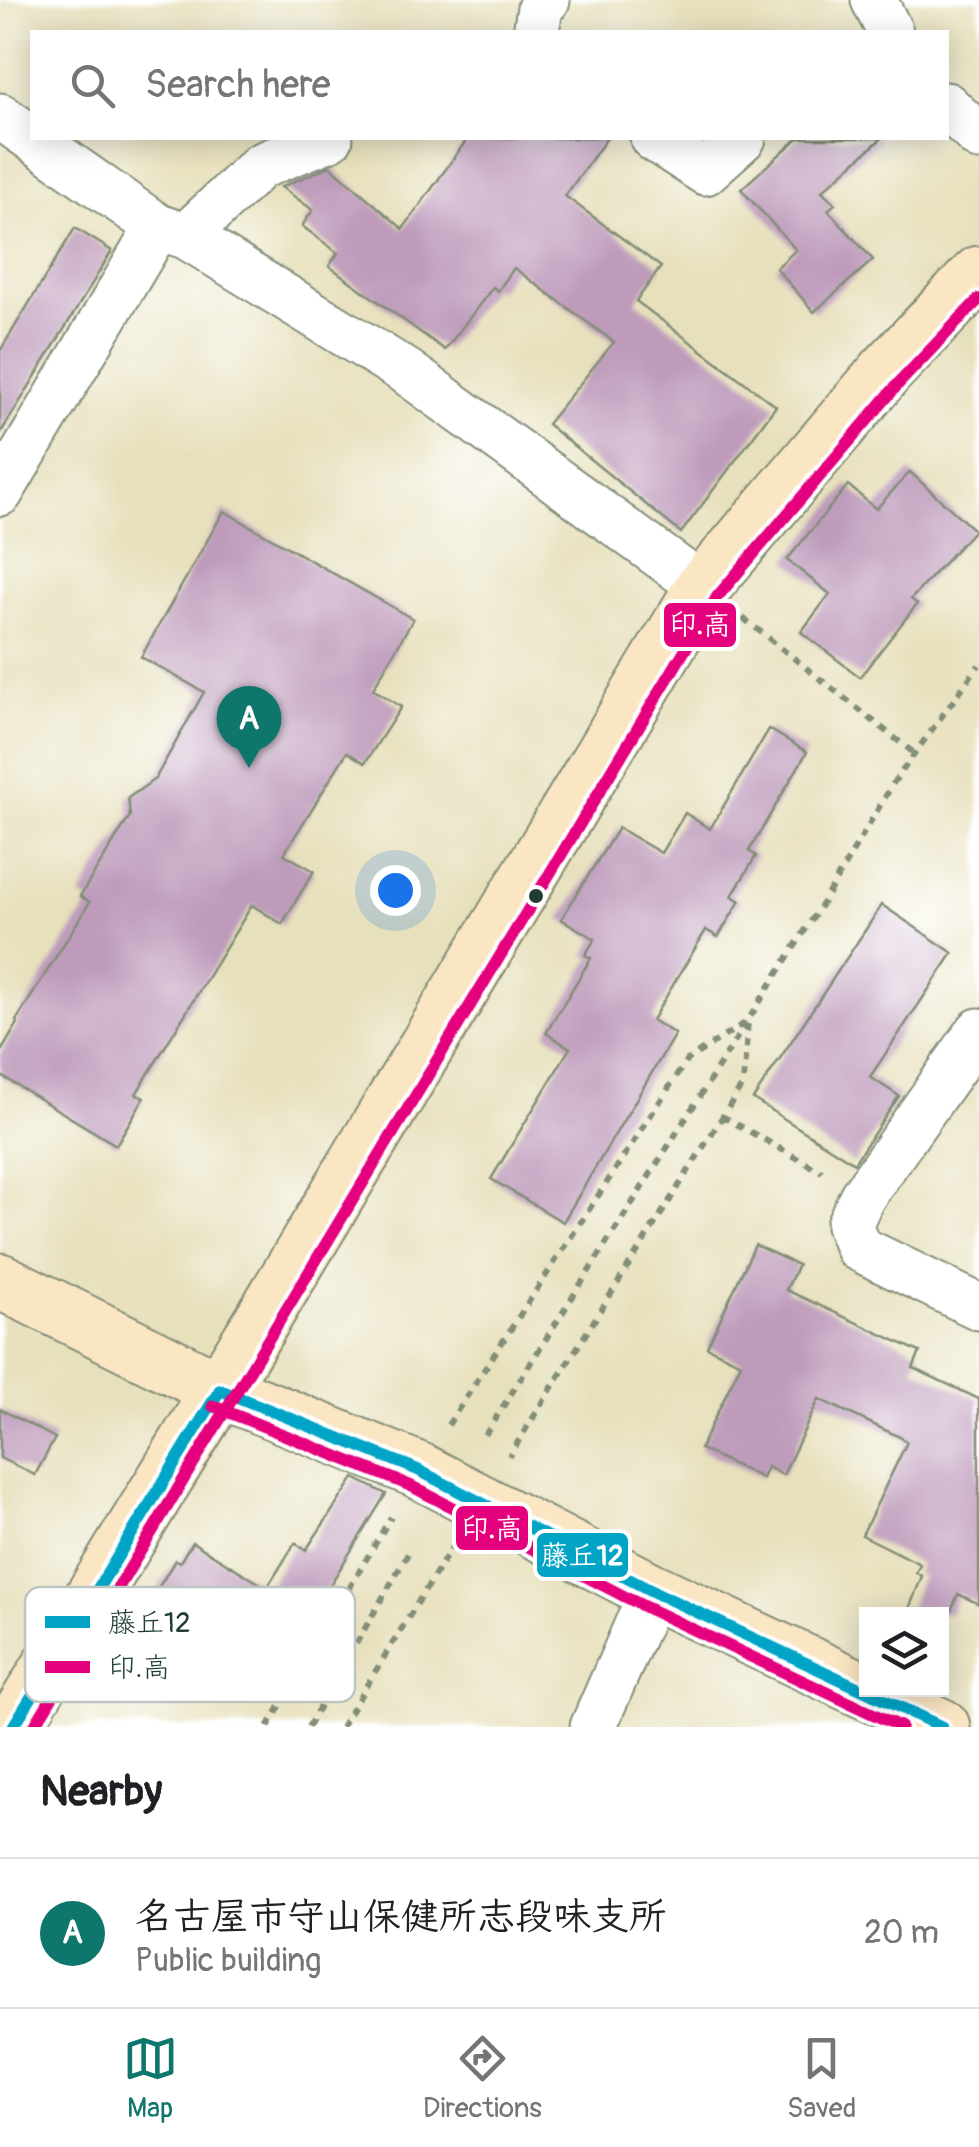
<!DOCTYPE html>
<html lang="en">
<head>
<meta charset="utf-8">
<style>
	:root { --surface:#fff; --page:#f6f6f6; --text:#202124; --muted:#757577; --line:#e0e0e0; --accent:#0f766e }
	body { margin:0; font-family:Pangolin,"Klee One",sans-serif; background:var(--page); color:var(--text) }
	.controls { position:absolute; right:30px; bottom:30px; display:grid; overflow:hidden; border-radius:0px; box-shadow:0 5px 25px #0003 }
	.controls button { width:90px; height:90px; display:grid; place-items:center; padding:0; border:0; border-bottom:2px solid var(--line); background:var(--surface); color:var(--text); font:50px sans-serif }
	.you { position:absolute; left:395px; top:890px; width:35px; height:35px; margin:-25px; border:8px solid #fff; border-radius:50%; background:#1a73e8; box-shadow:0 0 0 15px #1a73e833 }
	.badge { display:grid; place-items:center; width:65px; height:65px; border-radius:50%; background:var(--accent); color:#fff; font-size:32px; font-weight:700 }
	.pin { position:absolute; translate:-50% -82px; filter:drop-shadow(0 2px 5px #0008) }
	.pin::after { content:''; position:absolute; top:52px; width:35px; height:30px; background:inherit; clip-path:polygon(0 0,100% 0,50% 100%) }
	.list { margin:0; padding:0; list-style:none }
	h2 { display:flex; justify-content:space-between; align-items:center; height:130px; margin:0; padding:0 40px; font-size:42px }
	h2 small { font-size:32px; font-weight:400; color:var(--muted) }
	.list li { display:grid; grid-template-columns:65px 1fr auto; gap:30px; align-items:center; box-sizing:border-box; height:150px; padding:0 40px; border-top:2px solid var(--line) }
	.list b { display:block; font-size:38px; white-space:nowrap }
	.list p { margin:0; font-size:32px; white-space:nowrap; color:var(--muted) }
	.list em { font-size:32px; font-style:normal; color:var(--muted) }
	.icon { flex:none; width:55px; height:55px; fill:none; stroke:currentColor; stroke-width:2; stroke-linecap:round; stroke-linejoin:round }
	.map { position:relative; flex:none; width:979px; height:1727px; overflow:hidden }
	.search { position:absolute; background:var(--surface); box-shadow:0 5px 25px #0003; left:30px; right:30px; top:30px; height:110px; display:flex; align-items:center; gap:25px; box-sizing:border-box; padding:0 35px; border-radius:0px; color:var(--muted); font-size:38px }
	.sheet { height:280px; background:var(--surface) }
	nav { display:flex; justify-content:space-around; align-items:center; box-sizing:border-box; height:140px; border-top:2px solid var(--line); background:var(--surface); font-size:28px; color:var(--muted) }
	nav a { display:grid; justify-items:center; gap:5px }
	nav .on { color:var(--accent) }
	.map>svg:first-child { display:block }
	.building { fill:#be9bbb }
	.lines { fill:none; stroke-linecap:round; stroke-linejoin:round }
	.street-casing { stroke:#838e78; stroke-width:49 }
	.secondary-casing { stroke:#838e78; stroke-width:59 }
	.path { stroke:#838e78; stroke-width:6; stroke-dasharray:8 8; stroke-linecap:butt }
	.street { stroke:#fff; stroke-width:45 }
	.secondary { stroke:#fbe6c4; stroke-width:55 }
	.bus-1-casing { stroke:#fff; stroke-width:20 }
	.bus-2-casing { stroke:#fff; stroke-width:20 }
	.bus-1 { stroke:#02a4c6; stroke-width:12 }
	.bus-2 { stroke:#e5007d; stroke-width:12 }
	.bus-dot { fill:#1f3d34; stroke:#fff; stroke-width:4 }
	.key { fill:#fff; stroke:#bcc5c2; stroke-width:2.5 }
	.key-label { font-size:28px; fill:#1f3d34 }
	.line-badge { stroke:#fff; stroke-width:4 }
	.badge-label { font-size:28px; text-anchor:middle; font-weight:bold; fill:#fff }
</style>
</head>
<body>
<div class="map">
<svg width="979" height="1727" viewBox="0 0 979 1727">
	<rect width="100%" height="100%" fill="#fff"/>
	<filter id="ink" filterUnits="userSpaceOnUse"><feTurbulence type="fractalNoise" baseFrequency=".01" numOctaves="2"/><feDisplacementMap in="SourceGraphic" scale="20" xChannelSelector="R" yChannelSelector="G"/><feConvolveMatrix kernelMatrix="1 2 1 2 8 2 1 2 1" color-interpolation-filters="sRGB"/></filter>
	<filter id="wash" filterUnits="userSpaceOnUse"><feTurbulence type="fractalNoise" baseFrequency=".0048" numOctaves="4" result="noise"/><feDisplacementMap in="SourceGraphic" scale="40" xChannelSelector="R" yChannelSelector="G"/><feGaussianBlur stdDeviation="2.25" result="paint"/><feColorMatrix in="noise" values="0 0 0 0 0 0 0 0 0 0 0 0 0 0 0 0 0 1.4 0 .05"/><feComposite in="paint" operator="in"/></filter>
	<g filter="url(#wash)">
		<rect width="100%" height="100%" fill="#e7e0bc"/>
		<g id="blocks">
			<g class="building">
				<polygon points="468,138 607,138 565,196 661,267 636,301 776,406 681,533 547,424 614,342 514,268 498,291 493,287 445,350 329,266 338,253 302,226 313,210 281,187 330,166 403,229"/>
				<polygon points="798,138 882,138 822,191 835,204 828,210 873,260 814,312 776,268 796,250 741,189"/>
				<polygon points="75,228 112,251 0,434 0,351"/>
				<polygon points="910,472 974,530 911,599 917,604 860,677 801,632 830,594 787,560 848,485 876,509"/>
				<polygon points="224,511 413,619 373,689 401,707 365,763 347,752 284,854 314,871 282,924 252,905 136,1094 144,1098 116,1145 0,1075 0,1053 18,1023 16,1021 90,902 80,896 130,816 128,798 155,779 204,692 141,657"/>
				<polygon points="769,729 807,752 749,851 756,856 732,896 740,901 718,937 706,930 652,1020 675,1034 563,1222 491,1179 570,1048 546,1033 591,958 585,955 595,939 561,919 618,828 661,853 685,813 710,829"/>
				<polygon points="882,905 953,953 870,1077 899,1096 854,1163 753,1099"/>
				<polygon points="755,1245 798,1265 786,1290 920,1352 913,1368 979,1399 979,1604 958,1594 950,1614 907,1614 922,1576 916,1573 920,1564 862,1535 907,1442 900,1437 819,1399 783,1475 767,1467 762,1478 700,1449 741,1363 707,1347"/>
				<polygon points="0,1409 55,1438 35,1475 0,1458"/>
				<polygon points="354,1478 386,1494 262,1695 139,1620 175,1560 180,1562 192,1542 267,1588 295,1543 306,1550"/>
			</g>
		</g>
	</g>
	<g filter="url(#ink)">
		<use href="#blocks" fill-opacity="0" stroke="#838e78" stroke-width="2.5"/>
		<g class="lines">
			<defs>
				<g id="street">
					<polyline points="874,0 890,32"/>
					<polyline points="536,32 540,8 547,0"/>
					<polyline points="946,105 979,137"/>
					<polyline points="0,116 158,227 186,236 407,372 703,587"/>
					<polyline points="653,138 705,172 743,138"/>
					<polyline points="186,236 260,166 330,138"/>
					<polyline points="0,493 158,227"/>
					<polyline points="979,1031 862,1197 849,1225 858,1248 979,1307"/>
					<polyline points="593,1727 652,1591"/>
				</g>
				<g id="secondary">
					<polyline points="0,1281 220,1390 418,1470 652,1591 942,1727"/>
					<polyline points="13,1727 261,1322 703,587 886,371 979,274"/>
				</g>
			</defs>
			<use href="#street" class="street-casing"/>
			<use href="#secondary" class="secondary-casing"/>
			<g class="path">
				<polyline points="743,618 915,754"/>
				<polyline points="722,1116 822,1172"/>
				<polyline points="448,1425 687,1060 748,1021 743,1084 509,1456"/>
				<polyline points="485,1435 823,902 894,782 979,665"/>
				<polyline points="268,1727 391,1517"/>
				<polyline points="308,1727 409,1552"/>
				<polyline points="341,1727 452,1547"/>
			</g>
			<use href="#street" class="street"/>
			<use href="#secondary" class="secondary"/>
			<defs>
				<g id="bus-1">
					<polyline points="220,1390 418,1470 652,1591 942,1727"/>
					<polyline points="13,1727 220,1390"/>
				</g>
				<g id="bus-2">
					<polyline points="213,1406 411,1486 645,1607 901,1727"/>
					<polyline points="34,1727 717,597 899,383 979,299"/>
				</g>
			</defs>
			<use href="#bus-1" class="bus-1-casing"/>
			<use href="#bus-2" class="bus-2-casing"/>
			<use href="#bus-1" class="bus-1"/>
			<use href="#bus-2" class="bus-2"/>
		</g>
	</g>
	<circle class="bus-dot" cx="536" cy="896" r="9"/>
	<rect x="25" y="1587" width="330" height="115" rx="15" class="key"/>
	<rect x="45" y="1616" width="45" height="12" fill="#02a4c6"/>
	<rect x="45" y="1661" width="45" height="12" fill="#e5007d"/>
	<g class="key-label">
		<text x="108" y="1632">藤丘12</text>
		<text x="108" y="1677">印.高</text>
	</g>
	<g class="line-badge">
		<rect x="662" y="601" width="76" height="48" rx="10" fill="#e5007d"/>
		<rect x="454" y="1504" width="76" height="48" rx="10" fill="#e5007d"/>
		<rect x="535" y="1531" width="95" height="48" rx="10" fill="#02a4c6"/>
	</g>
	<g class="badge-label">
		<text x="700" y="634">印.高</text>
		<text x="492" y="1538">印.高</text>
		<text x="582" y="1565">藤丘12</text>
	</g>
</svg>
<div class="controls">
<button><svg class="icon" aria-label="layers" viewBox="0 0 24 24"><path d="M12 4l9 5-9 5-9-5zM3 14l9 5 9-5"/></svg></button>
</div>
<div class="you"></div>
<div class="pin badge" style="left:249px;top:768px">A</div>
<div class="search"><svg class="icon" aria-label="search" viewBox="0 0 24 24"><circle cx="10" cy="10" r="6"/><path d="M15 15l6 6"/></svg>Search here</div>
</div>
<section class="sheet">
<h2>Nearby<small></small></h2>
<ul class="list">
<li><span class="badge">A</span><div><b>名古屋市守山保健所志段味支所</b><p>Public building</p></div><em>20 m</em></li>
</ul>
</section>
<nav>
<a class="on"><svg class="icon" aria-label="map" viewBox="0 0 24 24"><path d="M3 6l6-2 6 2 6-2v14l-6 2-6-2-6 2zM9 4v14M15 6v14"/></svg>Map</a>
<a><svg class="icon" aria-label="directions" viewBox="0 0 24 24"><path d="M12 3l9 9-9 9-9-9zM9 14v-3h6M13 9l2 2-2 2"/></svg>Directions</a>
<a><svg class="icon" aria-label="saved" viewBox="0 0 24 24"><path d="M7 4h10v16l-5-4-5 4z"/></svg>Saved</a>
</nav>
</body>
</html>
